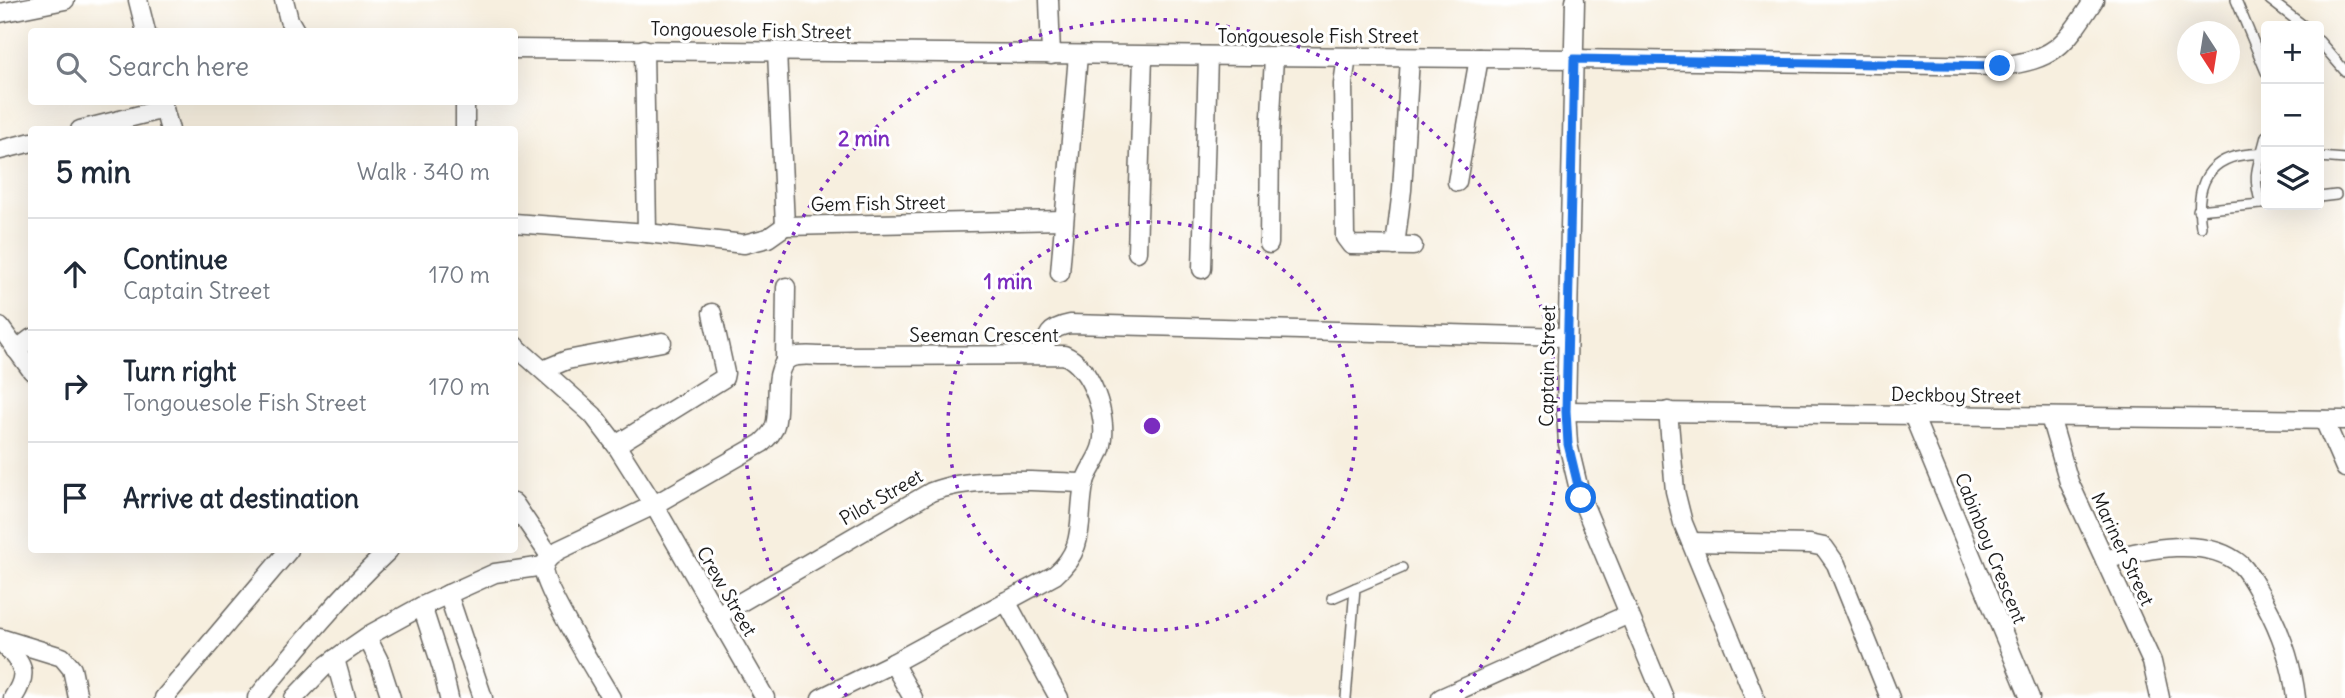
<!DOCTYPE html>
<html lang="en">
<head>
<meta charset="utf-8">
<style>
	:root { --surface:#fff; --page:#f2f2f3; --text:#1f2937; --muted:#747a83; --line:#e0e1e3 }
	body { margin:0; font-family:Delius,sans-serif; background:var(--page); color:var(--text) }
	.controls { position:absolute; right:21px; top:21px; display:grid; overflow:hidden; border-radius:7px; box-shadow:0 7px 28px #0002 }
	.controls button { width:63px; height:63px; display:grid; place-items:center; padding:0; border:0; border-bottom:2px solid var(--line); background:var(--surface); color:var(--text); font:35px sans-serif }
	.compass { position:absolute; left:2177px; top:21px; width:63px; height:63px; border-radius:50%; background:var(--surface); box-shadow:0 7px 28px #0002; rotate:168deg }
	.stop { position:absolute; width:21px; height:21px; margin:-16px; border:5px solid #1a73e8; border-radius:50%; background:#fff }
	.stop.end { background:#1a73e8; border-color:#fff; box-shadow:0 2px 7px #0008 }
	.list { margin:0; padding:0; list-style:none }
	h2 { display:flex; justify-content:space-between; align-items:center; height:91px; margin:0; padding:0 28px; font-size:30px }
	h2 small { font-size:23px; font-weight:400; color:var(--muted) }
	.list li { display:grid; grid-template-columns:46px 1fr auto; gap:21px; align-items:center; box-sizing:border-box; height:112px; padding:0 28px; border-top:2px solid var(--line) }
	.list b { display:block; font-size:26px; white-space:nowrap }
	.list p { margin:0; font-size:23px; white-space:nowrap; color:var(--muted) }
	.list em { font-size:23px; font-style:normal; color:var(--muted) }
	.icon { flex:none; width:38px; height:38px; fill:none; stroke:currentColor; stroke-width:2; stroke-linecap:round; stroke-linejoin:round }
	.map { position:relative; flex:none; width:2345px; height:698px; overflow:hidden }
	.search { position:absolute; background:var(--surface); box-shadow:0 7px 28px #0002; left:28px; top:28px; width:490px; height:77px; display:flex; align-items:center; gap:18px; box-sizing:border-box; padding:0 24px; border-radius:7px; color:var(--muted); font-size:26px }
	.panel { position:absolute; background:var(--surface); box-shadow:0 7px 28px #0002; left:28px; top:126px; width:490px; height:427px; border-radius:7px }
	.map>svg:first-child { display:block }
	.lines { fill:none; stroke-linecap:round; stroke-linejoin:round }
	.service-casing { stroke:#696660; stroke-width:12 }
	.minor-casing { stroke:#696660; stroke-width:21 }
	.service { stroke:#fff; stroke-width:9 }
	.minor { stroke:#fff; stroke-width:18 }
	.route { stroke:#1a73e8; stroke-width:9 }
	.ring { fill:none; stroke:#7b2cbf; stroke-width:3.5; stroke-dasharray:3.5 7 }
	.labels { text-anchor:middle; stroke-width:6; stroke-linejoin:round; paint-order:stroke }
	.street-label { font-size:19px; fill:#1c1c1c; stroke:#fff }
	.centre { fill:#7b2cbf; stroke:#fff; stroke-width:3.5 }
	.ring-label { font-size:21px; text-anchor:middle; font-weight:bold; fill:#7b2cbf; stroke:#fff; stroke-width:6; stroke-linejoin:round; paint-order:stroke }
</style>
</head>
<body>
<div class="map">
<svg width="2345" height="698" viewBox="0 0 2345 698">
	<rect width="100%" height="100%" fill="#fff"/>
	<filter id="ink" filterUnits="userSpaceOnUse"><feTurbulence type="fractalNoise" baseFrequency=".0143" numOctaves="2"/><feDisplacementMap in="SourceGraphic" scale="14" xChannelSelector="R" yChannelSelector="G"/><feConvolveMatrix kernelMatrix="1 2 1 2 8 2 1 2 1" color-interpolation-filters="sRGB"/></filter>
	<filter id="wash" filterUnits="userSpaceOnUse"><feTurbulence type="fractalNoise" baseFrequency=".00686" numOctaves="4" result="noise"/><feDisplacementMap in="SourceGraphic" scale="28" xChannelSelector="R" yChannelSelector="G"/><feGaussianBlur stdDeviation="1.57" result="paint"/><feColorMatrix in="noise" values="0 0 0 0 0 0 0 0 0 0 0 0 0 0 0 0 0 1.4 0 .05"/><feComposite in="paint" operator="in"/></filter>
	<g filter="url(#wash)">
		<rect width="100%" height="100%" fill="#f7efdf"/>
	</g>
	<g filter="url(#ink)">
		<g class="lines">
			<defs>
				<g id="service">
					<polyline points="2236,0 2266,72"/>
					<polyline points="2270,0 2304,26"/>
					<polyline points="2319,41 2345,71"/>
					<path d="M2266,136c-7,30 -15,36 -5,68l5,-1"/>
					<polyline points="2319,157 2345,159"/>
					<polyline points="2319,197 2336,195"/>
					<polyline points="2198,210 2261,204"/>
					<path d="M2201,227c-8,-51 14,-76 65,-73"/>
					<polyline points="1332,598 1355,588"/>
					<polyline points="1346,698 1355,588 1402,568"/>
				</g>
				<g id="minor">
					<polyline points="138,0 146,32"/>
					<polyline points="284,0 289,20 296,32"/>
					<polyline points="1049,0 1051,55"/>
					<polyline points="1575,0 1566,411 1568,444 1581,498 1664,698"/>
					<polyline points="0,13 65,0"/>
					<path d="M514,49l1060,10 426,7c56,-6 65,-22 94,-66"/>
					<polyline points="644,49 647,233"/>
					<polyline points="777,51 785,226 1063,220"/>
					<polyline points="1347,57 1343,84 1345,237 1351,245 1413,246"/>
					<polyline points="162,102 170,130"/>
					<polyline points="465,102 465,130"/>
					<polyline points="80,130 164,109"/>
					<polyline points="0,150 32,142"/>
					<polyline points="1457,182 1479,58"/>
					<polyline points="514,223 647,233 744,244 768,238 785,226"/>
					<polyline points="1269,244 1270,135 1274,57"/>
					<polyline points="1395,246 1402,190 1410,58"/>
					<polyline points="1137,252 1143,56"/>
					<polyline points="1202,269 1208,56"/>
					<polyline points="1060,273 1078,55"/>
					<polyline points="0,327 32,371"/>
					<polyline points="514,345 593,415 616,445 654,505 765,698"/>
					<polyline points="16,350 32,338"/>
					<path d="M1044,355c2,-20 5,-27 26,-31l497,13"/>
					<polyline points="785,361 786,287"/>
					<polyline points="543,370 567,360 662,342"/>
					<polyline points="1566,411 2345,420"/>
					<polyline points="1668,411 1675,491 1683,523 1755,698"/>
					<polyline points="1913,415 2030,698"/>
					<polyline points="2050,417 2069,482 2152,662 2160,698"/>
					<polyline points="2324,420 2345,468"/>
					<polyline points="616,445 724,378 725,373 712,313"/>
					<polyline points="514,503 550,556"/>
					<polyline points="1691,542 1810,544 1824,547 1836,564 1890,698"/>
					<path d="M2105,560c40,-11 102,-25 136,5 10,10 16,24 23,36 17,31 28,62 32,97"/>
					<polyline points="448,594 483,698"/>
					<polyline points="1006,601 1059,698"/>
					<polyline points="422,606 442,668 449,698"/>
					<path d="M717,616l214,-124c42,-17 107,-10 154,-9"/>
					<polyline points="367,637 379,661 391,698"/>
					<polyline points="0,638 62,657 72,669 78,698"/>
					<path d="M0,640c20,23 32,29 13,58"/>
					<polyline points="335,659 346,698"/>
					<polyline points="893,663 913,698"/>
					<polyline points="164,698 289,550"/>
					<path d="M257,698c42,-52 83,-102 132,-148"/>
					<polyline points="294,698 323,668 342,654 371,634 422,606 495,573 544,566"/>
					<path d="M611,698c-11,-20 -72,-116 -67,-132 2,-7 9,-12 15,-16l95,-45 108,-62c6,-6 11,-10 13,-18 6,-18 -4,-57 15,-67 9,-4 22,-2 32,-2l242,-1c28,12 44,62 38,90 -3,14 -15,26 -18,40 -7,36 3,63 -29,90l-162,88 -72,35"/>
					<polyline points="1441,698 1629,614"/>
				</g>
			</defs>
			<use href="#service" class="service-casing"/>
			<use href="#minor" class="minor-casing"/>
			<use href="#service" class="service"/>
			<use href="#minor" class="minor"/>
		</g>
	</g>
	<g class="lines" filter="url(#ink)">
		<polyline class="route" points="1581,498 1568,444 1566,411 1574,59 2000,66"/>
	</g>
	<g class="ring">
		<circle cx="1152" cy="426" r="204"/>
		<path d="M847 696A407 407 0 1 1 1457 696"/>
	</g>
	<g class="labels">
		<g class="street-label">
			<text transform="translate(751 30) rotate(1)" y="7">Tongouesole Fish Street</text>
			<text x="1318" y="43">Tongouesole Fish Street</text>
			<text transform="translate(878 203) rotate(-1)" y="7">Gem Fish Street</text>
			<text x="984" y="342">Seeman Crescent</text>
			<text transform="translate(1547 366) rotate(-89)" y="7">Captain Street</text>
			<text transform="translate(1956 395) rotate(1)" y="7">Deckboy Street</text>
			<text transform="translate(881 497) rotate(-30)" y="7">Pilot Street</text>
			<text transform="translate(1991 548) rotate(68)" y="7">Cabinboy Crescent</text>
			<text transform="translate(2123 549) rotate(65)" y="7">Mariner Street</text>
			<text transform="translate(727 591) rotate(60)" y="7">Crew Street</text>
		</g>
	</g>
	<circle cx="1152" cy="426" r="10" class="centre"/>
	<g class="ring-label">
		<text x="864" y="146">2 min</text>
		<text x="1008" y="289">1 min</text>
	</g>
</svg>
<div class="controls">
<button>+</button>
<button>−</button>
<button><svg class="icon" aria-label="layers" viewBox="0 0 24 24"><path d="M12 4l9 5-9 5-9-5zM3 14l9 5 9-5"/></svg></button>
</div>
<svg class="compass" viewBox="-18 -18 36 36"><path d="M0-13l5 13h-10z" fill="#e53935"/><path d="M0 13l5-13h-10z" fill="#747a83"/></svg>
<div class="stop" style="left:1581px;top:498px"></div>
<div class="stop end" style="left:2000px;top:66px"></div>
<div class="search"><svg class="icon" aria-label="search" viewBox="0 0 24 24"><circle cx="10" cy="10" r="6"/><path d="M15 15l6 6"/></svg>Search here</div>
<section class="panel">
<h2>5 min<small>Walk · 340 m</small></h2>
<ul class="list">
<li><svg class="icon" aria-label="ahead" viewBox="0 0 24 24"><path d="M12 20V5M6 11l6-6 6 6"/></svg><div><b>Continue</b><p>Captain Street</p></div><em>170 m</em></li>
<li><svg class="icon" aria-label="right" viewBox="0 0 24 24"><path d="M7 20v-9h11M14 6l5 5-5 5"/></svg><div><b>Turn right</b><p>Tongouesole Fish Street</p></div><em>170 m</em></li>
<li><svg class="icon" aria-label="arrive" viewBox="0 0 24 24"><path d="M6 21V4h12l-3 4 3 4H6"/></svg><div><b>Arrive at destination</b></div></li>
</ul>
</section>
</div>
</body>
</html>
